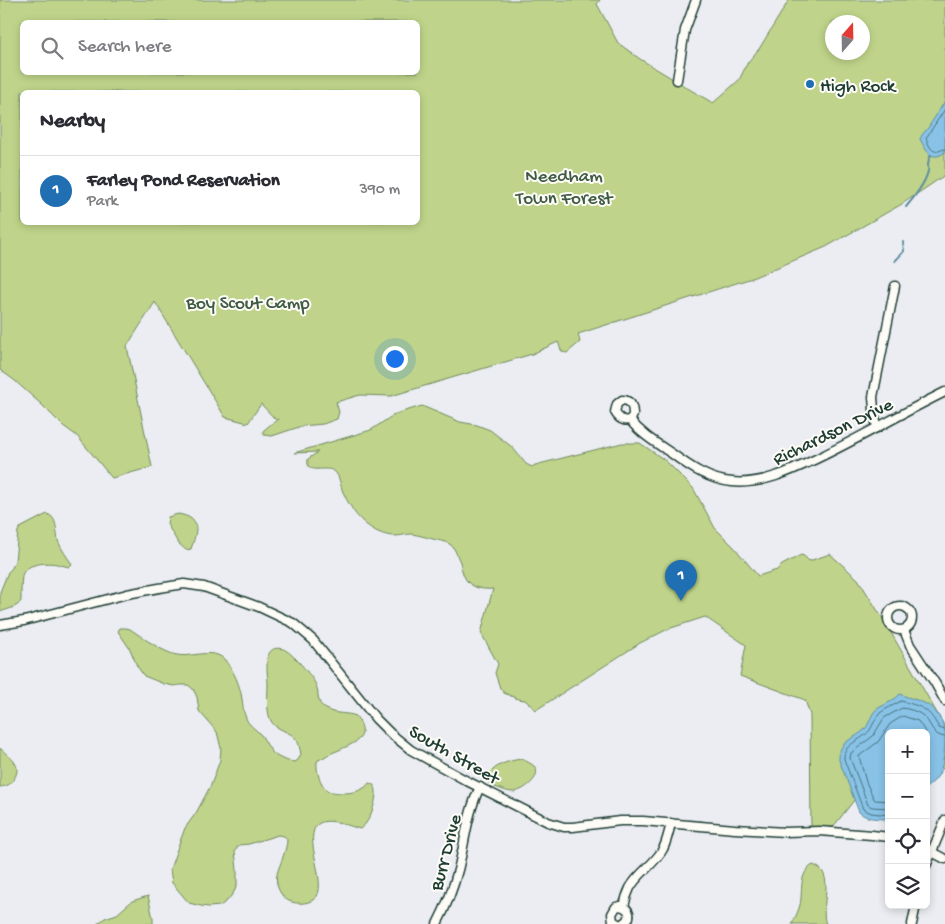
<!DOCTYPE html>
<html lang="en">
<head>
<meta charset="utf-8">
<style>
	:root { --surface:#fff; --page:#f7f7f7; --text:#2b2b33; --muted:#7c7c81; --line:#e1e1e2; --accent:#1f6fb2 }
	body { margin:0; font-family:"Gochi Hand",sans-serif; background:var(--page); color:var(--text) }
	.controls { position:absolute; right:15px; bottom:15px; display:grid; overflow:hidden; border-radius:8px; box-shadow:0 2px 8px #0003 }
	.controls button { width:45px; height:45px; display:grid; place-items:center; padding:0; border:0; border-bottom:1px solid var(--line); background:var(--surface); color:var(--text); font:25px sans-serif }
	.compass { position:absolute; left:825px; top:15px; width:45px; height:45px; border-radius:50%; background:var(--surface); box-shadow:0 2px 8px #0003; rotate:20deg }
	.you { position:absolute; left:394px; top:358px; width:18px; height:18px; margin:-12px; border:4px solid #fff; border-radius:50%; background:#1a73e8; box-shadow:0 0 0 8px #1a73e833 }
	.badge { display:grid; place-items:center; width:32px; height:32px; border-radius:50%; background:var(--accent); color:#fff; font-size:16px; font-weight:700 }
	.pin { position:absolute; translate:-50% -41px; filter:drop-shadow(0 1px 2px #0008) }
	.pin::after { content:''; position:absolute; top:26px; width:18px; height:15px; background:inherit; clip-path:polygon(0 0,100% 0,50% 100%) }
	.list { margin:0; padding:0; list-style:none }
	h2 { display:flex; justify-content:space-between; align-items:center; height:65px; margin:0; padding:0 20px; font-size:21px }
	h2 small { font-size:16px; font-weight:400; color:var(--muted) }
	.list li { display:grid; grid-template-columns:32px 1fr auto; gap:15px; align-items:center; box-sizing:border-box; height:70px; padding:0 20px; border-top:1px solid var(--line) }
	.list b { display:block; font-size:19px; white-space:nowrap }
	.list p { margin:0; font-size:16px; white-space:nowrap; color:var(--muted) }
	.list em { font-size:16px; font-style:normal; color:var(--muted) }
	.icon { flex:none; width:28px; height:28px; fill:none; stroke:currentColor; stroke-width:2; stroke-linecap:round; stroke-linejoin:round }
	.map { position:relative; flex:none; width:945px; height:924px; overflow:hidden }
	.search { position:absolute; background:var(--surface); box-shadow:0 2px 8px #0003; left:20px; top:20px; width:400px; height:55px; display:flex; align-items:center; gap:12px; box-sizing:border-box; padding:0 18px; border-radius:8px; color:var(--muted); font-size:19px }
	.panel { position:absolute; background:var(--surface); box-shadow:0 2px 8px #0003; left:20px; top:90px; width:400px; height:135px; border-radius:8px }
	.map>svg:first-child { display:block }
	.green { fill:#bfd48a; stroke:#6f885f; fill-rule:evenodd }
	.water { fill:#88c2e7; stroke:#5e8d9f }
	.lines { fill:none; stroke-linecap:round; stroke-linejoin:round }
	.shore { stroke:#49727c; stroke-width:1 }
	.stream { stroke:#5e8d9f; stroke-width:2 }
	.minor-casing { stroke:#1f3d34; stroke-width:11 }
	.minor { stroke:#fdfcf7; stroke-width:8 }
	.poi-dot { fill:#1f6fb2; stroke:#fdfcf7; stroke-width:2 }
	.labels { text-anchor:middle; stroke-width:4; stroke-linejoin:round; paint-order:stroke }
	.poi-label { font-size:19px; fill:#1f3d34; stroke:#fdfcf7; text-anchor:start }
	.park-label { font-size:19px; fill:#3f5b45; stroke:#fdfcf7 }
	.street-label { font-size:19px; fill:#1f3d34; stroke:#fdfcf7 }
</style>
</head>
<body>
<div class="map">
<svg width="945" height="924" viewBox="0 0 945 924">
	<rect width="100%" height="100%" fill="#ecedf2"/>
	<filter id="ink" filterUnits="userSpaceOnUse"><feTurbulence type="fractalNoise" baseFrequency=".02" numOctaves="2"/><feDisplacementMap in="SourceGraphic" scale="10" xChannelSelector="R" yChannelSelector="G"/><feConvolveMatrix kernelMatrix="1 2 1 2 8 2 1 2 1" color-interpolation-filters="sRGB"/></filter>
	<g filter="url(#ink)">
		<g class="green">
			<path d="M0,0h600l-3,4 21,39 22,16 33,20 1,-2 10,9 29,17 26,-23 9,-18 11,-13 30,-49h156v175l-43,29 -76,43 -74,31 -174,56 2,8 -13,11c-8,-1 -6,-5 -9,-11l-26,12 -141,42 -31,-1 -24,7 3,10 -2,7 -14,5 -21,2 -30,10 -8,-1 -1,-4 8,-7 8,-5 -3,1 -15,-16 -13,19 -23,-6 -70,-115 -28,44 25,121 -40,11 -35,-42 -15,-11 -20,-20 -28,-25 -14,-10zM22,22h396v50h-396zM832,22h30v30h-30zM22,92h396v130h-396z"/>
			<path d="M422,406l38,16 17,3 13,5 22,17 14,17 6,3 3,-2 87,-22h18l26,18 27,27 22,40 19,19 24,29 19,-6 5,-5 19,-10 3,1 5,5 21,-7 28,25 28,45 59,103v31l-1,11 -11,-3 -7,-33h-37l-30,61 -26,33 -22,1 -1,-113 -5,-15 -65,-24 6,-31 -41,-28 -37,12 -28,14 -104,67 -11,-10 -7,-1 -14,-6 -4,-5 -5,-15 3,-9 -17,-31 12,-44c-11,1 -24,-1 -29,-13 -2,-4 -3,-10 -4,-14 -3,-6 -4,-12 -9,-17 -4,-3 -9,-4 -14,-5 -9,-2 -17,-5 -26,-6 -5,0 -10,2 -16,2 -18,0 -37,-15 -45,-31 -3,-4 -5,-9 -7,-13 -3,-7 -3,-16 -9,-21 -8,-6 -29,5 -26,-12l10,-7 -24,1 77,-23 24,-16z"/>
			<path d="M47,514c12,4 8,19 12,29 3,7 8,14 13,21l-3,3c-4,-1 -8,-2 -12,-3 -11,-2 -32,-1 -35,12 -1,8 -1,17 -1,25 -4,7 -14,8 -21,11v-20l8,-20 4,-4 3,-7 3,-30 2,-3z"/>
			<path d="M178,514c24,4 19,17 13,35l-5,1 -8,-7 -11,-19 1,-7z"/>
			<path d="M120,628h6l4,1c12,8 34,24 47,26 16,3 36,-8 48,5 9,11 15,25 17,39 1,6 1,13 4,19 2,7 10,11 15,17 3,4 5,8 8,13 5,9 16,13 26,14l3,-2 3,-6c-1,-4 -2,-10 -4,-14 -7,-10 -22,-9 -27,-21 -4,-12 -2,-23 -2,-35 0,-11 -7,-41 15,-35 8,2 30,28 33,36 4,10 -1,17 10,24 9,6 20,3 30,7 15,21 1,26 -17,34 -8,3 -15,7 -22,11 -1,12 3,21 10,30 12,3 34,4 42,-8 3,1 4,0 6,4 4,7 -4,30 -9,36 -2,3 -4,4 -6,6 -11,-3 -35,-14 -44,-3 -13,17 17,67 -5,75 -6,3 -15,3 -22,0 -5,-2 -8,-7 -10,-11 -6,-13 0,-21 4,-33 2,-6 4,-12 4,-18l-3,-3 -6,-1 -29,9 -10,1 -4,6 2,19v15l-3,7 -6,8 -8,6 -11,1 -8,-1 -12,-3 -17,-20 -2,-14 6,-17 9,-24 11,-15 15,-28 9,-25 1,-12 -4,-16 -18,-21 -2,-14 -4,-8 -5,-4h-8l-6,1 -10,-2 -20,-8 -7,-10 -7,-17 -11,-16 -1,-2z"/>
			<path d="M0,748c10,10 23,16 14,31 -4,6 -7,7 -14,8z"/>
			<path d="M521,759c5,2 10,4 14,8 7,11 -12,24 -21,25 -6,0 -11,-2 -16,-4 -6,-2 -9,-3 -11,-10 6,-13 21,-17 34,-19z"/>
			<path d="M813,865c24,7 6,43 13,59h-34c3,-6 6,-12 8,-19 3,-13 -2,-32 13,-40z"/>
			<polygon points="148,896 153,918 153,924 97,924 105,918 117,914 132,901"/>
		</g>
		<g class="water">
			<path d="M945,101v51c-14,11 -19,-2 -25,-13l2,-4 6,-7z"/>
			<path d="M900,694c10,5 23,6 32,14 6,6 12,15 13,23 0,16 0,37 -10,49 -3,3 -6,5 -9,8v-55h-37v87c-12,-3 -20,1 -30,-8l-20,-52c-1,-20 15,-20 26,-31 5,-6 6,-16 12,-20 8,-5 17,-8 23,-15z"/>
		</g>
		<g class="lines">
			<g class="shore">
				<path d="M945,109l-19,29c2,5 5,15 12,13 2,0 4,-2 7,-2"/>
				<polyline points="889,801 875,800 874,799 866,782 859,756 878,742 890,724 903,716 918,721 926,733"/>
				<path d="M889,808l-17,-1 -4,-2 -18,-47 1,-5 22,-17 11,-18 18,-10c7,1 15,3 20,7 10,7 9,21 23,22"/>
				<path d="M889,815l-18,-2 -8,-4 -19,-50c-1,-16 18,-18 26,-29 3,-5 6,-13 10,-17 6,-5 15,-8 21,-12 22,6 27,7 38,27l6,2"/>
			</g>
			<g class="stream">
				<path d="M906,207c7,-8 20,-25 22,-36 1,-7 -2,-7 3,-16"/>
				<polyline points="895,261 904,251 903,242"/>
			</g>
			<defs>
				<g id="minor">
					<polyline points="677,80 685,30 696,0"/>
					<path d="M622,400c9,0 11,6 11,15 -4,10 -14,5 -18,-3l2,-8z"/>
					<path d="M630,420c11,14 26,23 41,33 19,14 38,27 61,29 29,3 59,-11 84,-23 44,-21 86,-46 129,-67"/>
					<polyline points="877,428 874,410 873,397 895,286"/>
					<circle cx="900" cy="618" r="12"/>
					<polyline points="0,625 24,621 127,594 159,588 184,584 204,587 259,607 293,623 313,640 376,719 390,733 411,750 467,781 548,822 564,827 573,827 620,821 643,821 735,829 785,832 819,831 872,835 889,837"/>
					<polyline points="904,630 910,645 935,683 945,701"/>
					<polyline points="926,849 945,859"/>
					<polyline points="926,866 945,820"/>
					<path d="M624,907c1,-6 3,-13 6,-19 8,-15 25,-24 33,-39 4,-8 6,-17 8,-26"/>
					<path d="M437,924c9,-17 16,-35 21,-54 7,-27 9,-57 22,-83"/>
					<path d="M618,924l-5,-3 -1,-7 4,-7 4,-1c11,2 13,14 2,18"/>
					<polyline points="912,924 916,905"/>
				</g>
			</defs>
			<use href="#minor" class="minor-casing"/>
			<use href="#minor" class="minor"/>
		</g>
	</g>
	<circle class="poi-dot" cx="810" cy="84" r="5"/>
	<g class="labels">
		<g class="poi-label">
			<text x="820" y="91">High Rock</text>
		</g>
		<g class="park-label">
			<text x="564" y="181">Needham<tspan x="564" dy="22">Town Forest</tspan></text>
			<text x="248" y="308">Boy Scout Camp</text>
		</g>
		<g class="street-label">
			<text transform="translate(832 430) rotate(-26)" y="7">Richardson Drive</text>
			<text transform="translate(455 753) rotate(30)" y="7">South Street</text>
			<text transform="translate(444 852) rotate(-75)" y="7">Burr Drive</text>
		</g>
	</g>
</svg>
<div class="controls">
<button>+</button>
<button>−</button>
<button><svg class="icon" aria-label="locate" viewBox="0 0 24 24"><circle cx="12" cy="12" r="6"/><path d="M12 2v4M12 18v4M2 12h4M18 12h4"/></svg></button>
<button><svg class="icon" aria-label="layers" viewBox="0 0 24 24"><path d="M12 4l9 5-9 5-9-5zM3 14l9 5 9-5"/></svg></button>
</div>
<svg class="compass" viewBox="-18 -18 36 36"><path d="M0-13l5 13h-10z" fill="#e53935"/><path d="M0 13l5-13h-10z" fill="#7c7c81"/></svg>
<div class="you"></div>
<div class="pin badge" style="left:681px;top:601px">1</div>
<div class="search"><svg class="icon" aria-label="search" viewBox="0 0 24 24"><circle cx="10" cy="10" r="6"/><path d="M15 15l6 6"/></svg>Search here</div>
<section class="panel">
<h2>Nearby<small></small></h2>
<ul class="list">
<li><span class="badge">1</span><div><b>Farley Pond Reservation</b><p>Park</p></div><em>390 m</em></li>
</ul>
</section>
</div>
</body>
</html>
